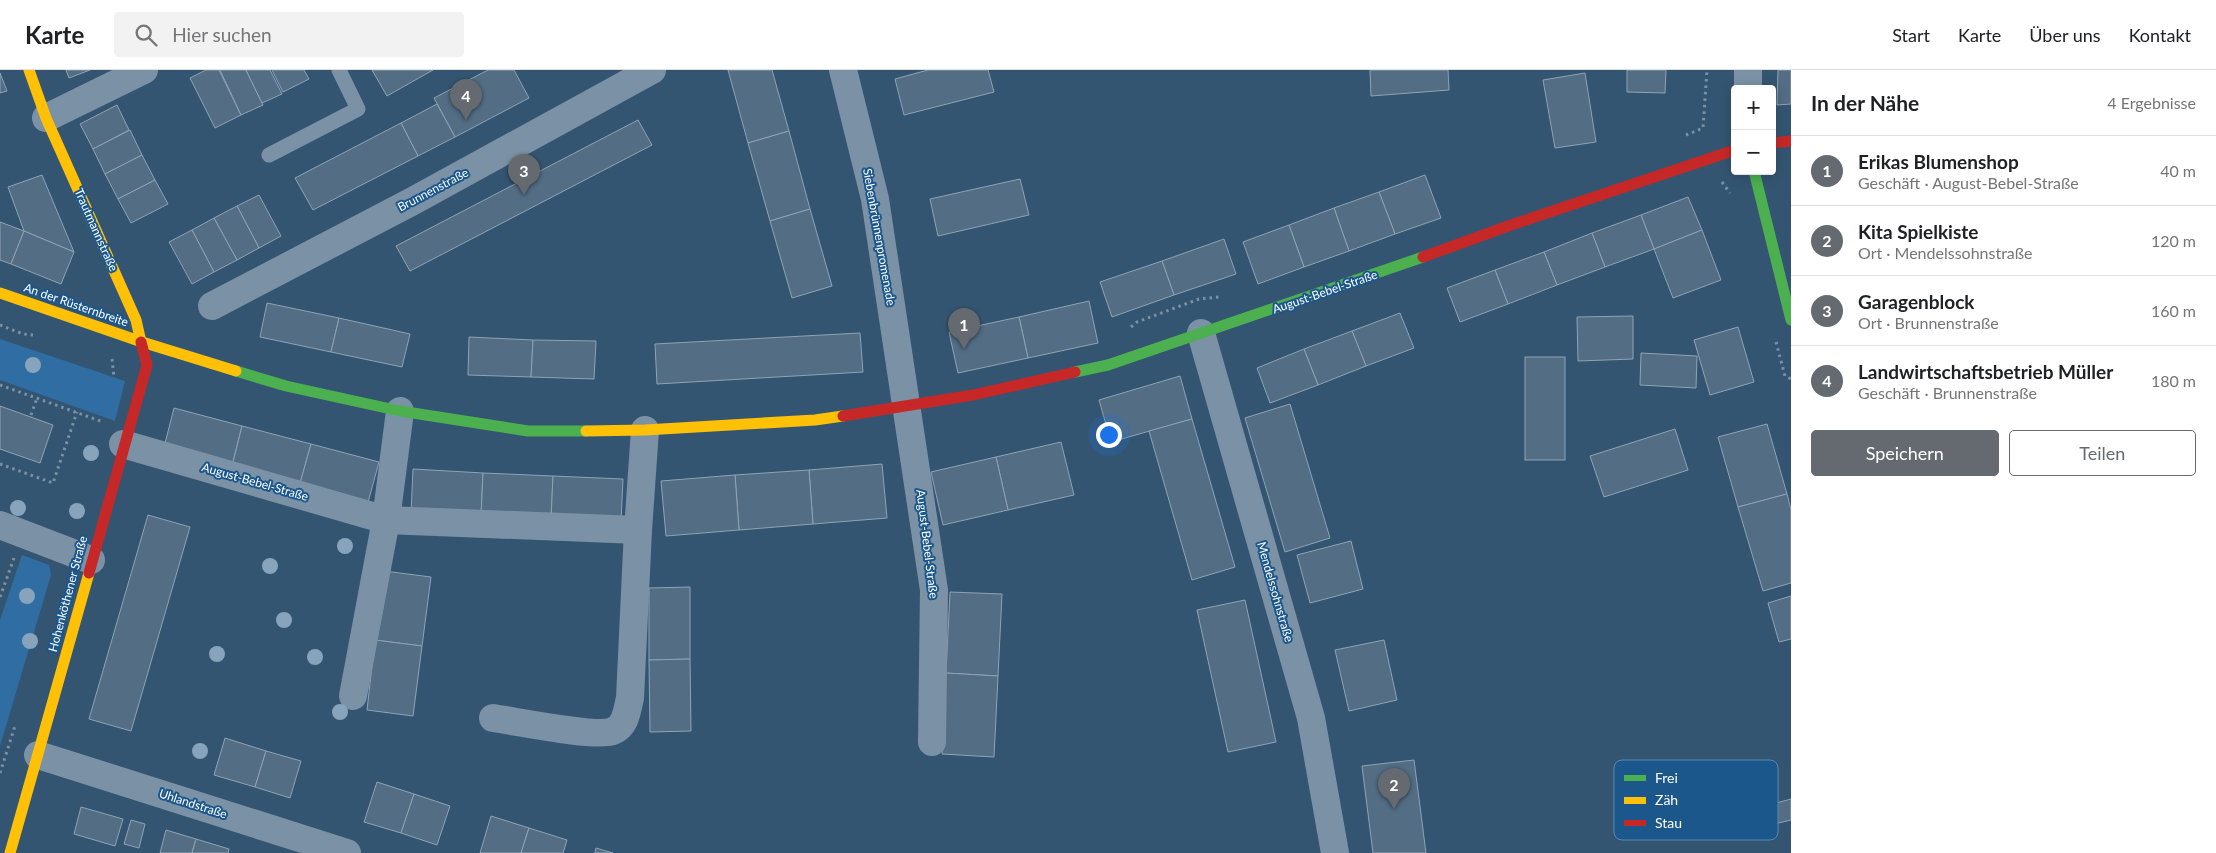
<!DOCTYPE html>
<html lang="de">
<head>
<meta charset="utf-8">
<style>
	:root { --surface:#fff; --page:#f2f2f2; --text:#202124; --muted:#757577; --line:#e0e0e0; --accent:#646a70 }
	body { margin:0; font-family:Lato,sans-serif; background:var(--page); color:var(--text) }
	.controls { position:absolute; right:15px; top:15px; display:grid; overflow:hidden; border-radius:5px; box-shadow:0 2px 12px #0003 }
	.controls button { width:45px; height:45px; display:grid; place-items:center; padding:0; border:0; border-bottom:1px solid var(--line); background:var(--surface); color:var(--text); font:25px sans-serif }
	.you { position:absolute; left:1108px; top:364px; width:18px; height:18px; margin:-12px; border:4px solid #fff; border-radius:50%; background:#1a73e8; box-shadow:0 0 0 8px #1a73e833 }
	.badge { display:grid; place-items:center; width:32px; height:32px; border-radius:50%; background:var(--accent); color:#fff; font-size:16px; font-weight:700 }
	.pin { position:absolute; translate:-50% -41px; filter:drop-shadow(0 1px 2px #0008) }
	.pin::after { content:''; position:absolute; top:26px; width:18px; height:15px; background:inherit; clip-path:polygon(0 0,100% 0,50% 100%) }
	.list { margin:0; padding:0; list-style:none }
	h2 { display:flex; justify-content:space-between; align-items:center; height:65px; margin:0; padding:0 20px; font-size:21px }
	h2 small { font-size:16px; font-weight:400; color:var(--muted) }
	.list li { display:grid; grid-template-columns:32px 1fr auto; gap:15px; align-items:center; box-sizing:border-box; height:70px; padding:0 20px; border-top:1px solid var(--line) }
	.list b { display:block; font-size:19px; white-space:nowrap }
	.list p { margin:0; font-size:16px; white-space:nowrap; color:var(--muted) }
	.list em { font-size:16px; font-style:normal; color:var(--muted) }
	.actions { display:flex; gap:10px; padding:15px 20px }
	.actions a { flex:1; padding:11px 0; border:1px solid var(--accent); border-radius:5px; text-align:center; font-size:18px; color:var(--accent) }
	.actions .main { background:var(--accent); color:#fff }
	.icon { flex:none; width:28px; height:28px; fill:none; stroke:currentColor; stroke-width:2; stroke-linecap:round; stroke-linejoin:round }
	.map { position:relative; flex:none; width:1791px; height:783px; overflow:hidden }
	header { display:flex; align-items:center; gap:30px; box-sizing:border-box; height:70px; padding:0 25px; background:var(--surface); border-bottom:1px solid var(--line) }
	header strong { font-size:24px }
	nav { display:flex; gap:28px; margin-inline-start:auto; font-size:18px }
	.search { width:350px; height:45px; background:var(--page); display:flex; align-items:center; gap:12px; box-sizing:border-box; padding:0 18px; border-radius:5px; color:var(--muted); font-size:19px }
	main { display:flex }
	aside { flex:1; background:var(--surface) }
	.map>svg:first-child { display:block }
	.green { fill:#2f6da2 }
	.building { fill:#526d84; stroke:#90a3b4 }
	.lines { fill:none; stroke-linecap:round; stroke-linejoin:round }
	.path { stroke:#7b92a6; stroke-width:3; stroke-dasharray:2.5 4; stroke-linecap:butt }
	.lane { stroke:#7b92a6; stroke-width:15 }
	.street { stroke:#7b92a6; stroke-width:28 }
	.fast { stroke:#4caf50; stroke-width:11 }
	.slow { stroke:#ffc107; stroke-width:11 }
	.jam { stroke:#c62828; stroke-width:11 }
	.tree { fill:#88a4bc }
	.labels { text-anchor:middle; stroke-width:4; stroke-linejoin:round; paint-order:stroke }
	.street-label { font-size:12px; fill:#fff; stroke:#1b578b }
	.key { fill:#1b578b; stroke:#5f89ae; stroke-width:1 }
	.key-label { font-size:14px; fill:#fff }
</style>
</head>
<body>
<header>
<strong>Karte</strong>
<div class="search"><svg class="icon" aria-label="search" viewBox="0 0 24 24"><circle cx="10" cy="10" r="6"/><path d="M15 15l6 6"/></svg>Hier suchen</div>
<nav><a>Start</a><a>Karte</a><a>Über uns</a><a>Kontakt</a></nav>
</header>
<main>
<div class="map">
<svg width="1791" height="783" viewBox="0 0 1791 783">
	<rect width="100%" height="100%" fill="#345572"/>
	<g class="green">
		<polygon points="0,269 125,311 115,351 0,310"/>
		<polygon points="22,485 49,495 51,505 0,676 0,550"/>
	</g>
	<g class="building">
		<polygon points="66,0 90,0 69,8"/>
		<polygon points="206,0 219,0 241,45 215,58 190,8"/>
		<polygon points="220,0 246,0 263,35 241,45"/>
		<polygon points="246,0 270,0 282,24 262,33"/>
		<polygon points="272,0 304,0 309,9 283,22"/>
		<polygon points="372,0 433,0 387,26"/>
		<polygon points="488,0 514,0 529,28 455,67 434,28"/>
		<polygon points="728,0 772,0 789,61 748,73"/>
		<polygon points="928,0 988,0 994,22 904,45 895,9"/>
		<polygon points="1370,0 1448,0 1449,20 1371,26"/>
		<polygon points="1627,0 1666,0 1665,23 1627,22"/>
		<polygon points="1778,0 1791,0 1791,34 1777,35"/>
		<polygon points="0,3 7,21 0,23"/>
		<polygon points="1585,3 1596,72 1555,78 1543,10"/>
		<polygon points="437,34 455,67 418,86 401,53"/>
		<polygon points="117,35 129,60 93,79 80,54"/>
		<polygon points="638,50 652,75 410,201 396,176"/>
		<polygon points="401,53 418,86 313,140 295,108"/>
		<polygon points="130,60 142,85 105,104 93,79"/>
		<polygon points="789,61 810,139 770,151 748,73"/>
		<polygon points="142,85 155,110 118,129 105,104"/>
		<polygon points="42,105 74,182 24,161 8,117"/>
		<polygon points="1425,105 1441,148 1395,164 1379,122"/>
		<polygon points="1020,109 1029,145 938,166 930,129"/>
		<polygon points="155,110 168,134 131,153 118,129"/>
		<polygon points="1379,122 1395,164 1349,181 1334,138"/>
		<polygon points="259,125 281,166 259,178 237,136"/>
		<polygon points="1688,127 1702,160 1654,179 1641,145"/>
		<polygon points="237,136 259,178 237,190 214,148"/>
		<polygon points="1334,138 1349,181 1304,197 1289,155"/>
		<polygon points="810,139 832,216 792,228 770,151"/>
		<polygon points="1641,145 1654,179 1605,197 1592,163"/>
		<polygon points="214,148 237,190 214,202 192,160"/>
		<polygon points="0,152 24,161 11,194 0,190"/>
		<polygon points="1289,155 1304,197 1258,214 1243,172"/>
		<polygon points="192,160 214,202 192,214 169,172"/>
		<polygon points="1702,160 1721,210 1673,228 1654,179"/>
		<polygon points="24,161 74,182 61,214 11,194"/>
		<polygon points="1592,163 1605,197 1557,215 1544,182"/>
		<polygon points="1224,169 1236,204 1174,225 1162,191"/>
		<polygon points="1544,182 1557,215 1508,234 1495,200"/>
		<polygon points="1162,191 1174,225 1112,247 1100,212"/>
		<polygon points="1495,200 1508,234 1460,252 1447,218"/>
		<polygon points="1089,231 1098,273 1028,288 1019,247"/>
		<polygon points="267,233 339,248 331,282 260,267"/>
		<polygon points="1400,243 1414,278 1366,296 1352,261"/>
		<polygon points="1633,246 1633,289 1578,291 1577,247"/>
		<polygon points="1019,247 1028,288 958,303 949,262"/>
		<polygon points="339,248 410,264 402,297 331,282"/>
		<polygon points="1738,257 1754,312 1710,325 1694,270"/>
		<polygon points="1352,261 1366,296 1318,315 1304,279"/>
		<polygon points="860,263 863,302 657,314 655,274"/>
		<polygon points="469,267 533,270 531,307 468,305"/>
		<polygon points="533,270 596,271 594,309 531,307"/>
		<polygon points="1304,279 1318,315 1270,333 1257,298"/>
		<polygon points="1641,283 1697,286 1696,318 1640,315"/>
		<rect x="1525" y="287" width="40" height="103"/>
		<polygon points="1180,306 1192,349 1111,372 1099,330"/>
		<polygon points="1290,334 1330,468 1285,482 1245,348"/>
		<polygon points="0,336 53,355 40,393 0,379"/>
		<polygon points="174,338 242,356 231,400 163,381"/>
		<polygon points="1192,349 1235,497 1192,510 1149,361"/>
		<polygon points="1767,354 1787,424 1738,437 1718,367"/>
		<polygon points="242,356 311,374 299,417 231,400"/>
		<polygon points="1675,359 1688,400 1604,427 1590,386"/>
		<polygon points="1061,372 1074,425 1008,440 996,387"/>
		<polygon points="311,374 379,392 367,436 299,417"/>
		<polygon points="996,387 1008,440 943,455 931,402"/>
		<polygon points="882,394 887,448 813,454 809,400"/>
		<polygon points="413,399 483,403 481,446 411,443"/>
		<polygon points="809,400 813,454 739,460 735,405"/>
		<polygon points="483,403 553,406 551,449 481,446"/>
		<polygon points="735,405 739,460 666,466 661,411"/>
		<polygon points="553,406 623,409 621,453 551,449"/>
		<polygon points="1787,424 1791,440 1791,513 1763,521 1738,437"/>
		<polygon points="148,445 190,457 131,661 89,649"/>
		<polygon points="1351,471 1363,519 1310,533 1297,485"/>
		<polygon points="384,501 431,507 422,576 375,570"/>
		<polygon points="690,517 690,589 649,590 649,518"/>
		<polygon points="950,522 1002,524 998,606 946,603"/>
		<polygon points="1791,526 1791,569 1779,572 1768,533"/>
		<polygon points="1245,530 1276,672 1228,682 1197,540"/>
		<polygon points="375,570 422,576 413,646 367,640"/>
		<polygon points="1384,570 1397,630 1349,641 1335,580"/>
		<polygon points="690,589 691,661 650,662 649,590"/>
		<polygon points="946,603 998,606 994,687 942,684"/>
		<polygon points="225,668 266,681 255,717 214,705"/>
		<polygon points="266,681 301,691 290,728 255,717"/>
		<polygon points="1414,690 1426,783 1373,783 1362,696"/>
		<polygon points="377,712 414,724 401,763 364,752"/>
		<polygon points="414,724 450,736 437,775 401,763"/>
		<polygon points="1791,729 1791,750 1774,754 1769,735"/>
		<polygon points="81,737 123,749 115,776 74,764"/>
		<polygon points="491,746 529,758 521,783 480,783"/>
		<polygon points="131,750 145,754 139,778 124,774"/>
		<polygon points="529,758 567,770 563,783 521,783"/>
		<polygon points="166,760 196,769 192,783 160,783"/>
		<polygon points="196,769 229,779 228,783 192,783"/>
		<polygon points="596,778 613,783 595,783"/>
	</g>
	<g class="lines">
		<g class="path">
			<polyline points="1686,65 1703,58 1707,0"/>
			<polyline points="1722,112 1730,123"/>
			<polyline points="0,255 23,264 33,265"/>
			<polyline points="1131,257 1137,252 1199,229 1219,227"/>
			<polyline points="1776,272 1785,306 1791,309"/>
			<polyline points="112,289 114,308"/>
			<polyline points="0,315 103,352"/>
			<polyline points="31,345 37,328"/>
			<polyline points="0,394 53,413 77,342"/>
			<polyline points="0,527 14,488"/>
			<polyline points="0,703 15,656"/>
		</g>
		<polyline class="lane" points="269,85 358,39 339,0"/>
		<g class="street">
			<polyline points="843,0 875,129 934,520 932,672"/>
			<polyline points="1748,0 1748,19"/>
			<polyline points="46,48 144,0"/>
			<polyline points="212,236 413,131 652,0"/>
			<polyline points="1201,263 1311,648 1335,783"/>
			<polyline points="123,374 386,450 400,341"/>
			<polyline points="0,455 91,490"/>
			<polyline points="353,626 386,450 638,460"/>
			<path d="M493,648c22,3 104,20 120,13 13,-5 14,-21 17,-33l8,-168 7,-100"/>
			<polyline points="38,685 347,783"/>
		</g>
		<g class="fast">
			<polyline points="1754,101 1791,250"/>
			<polyline points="236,301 286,316 400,341 528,361 586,361"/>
			<polyline points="1075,302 1108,295 1423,187"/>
		</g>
		<g class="slow">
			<polyline points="29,0 46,48 136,250 141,272"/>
			<polyline points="0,223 142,272 236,301"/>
			<polyline points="586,361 645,360 815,350 843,346"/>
			<polyline points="10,783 89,503"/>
		</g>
		<g class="jam">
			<polyline points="1772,73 1791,71"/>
			<polyline points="1423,187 1511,155 1735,80"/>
			<polyline points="843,346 973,325 1075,302"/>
			<polyline points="89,503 147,295 141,272"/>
		</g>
	</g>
	<g class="tree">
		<circle cx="33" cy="295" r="8"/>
		<circle cx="91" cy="383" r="8"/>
		<circle cx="18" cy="438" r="8"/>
		<circle cx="77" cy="441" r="8"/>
		<circle cx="345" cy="476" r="8"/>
		<circle cx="270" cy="496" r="8"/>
		<circle cx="27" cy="526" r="8"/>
		<circle cx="284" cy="550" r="8"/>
		<circle cx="30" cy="571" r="8"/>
		<circle cx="217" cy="584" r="8"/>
		<circle cx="315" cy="587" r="8"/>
		<circle cx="340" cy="642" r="8"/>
		<circle cx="200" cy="681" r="8"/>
	</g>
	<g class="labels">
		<g class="street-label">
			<text transform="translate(433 120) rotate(-28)" y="4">Brunnenstraße</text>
			<text transform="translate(96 160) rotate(66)" y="4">Trautmannstraße</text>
			<text transform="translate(879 167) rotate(80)" y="4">Siebenbrünnenpromenade</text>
			<text transform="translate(1325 222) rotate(-19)" y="4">August-Bebel-Straße</text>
			<text transform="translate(76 235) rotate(19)" y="4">An der Rüsternbreite</text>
			<text transform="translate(255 412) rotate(16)" y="4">August-Bebel-Straße</text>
			<text transform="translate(927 474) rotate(83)" y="4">August-Bebel-Straße</text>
			<text transform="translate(1275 522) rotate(74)" y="4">Mendelssohnstraße</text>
			<text transform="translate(68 524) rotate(-75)" y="4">Hohenköthener Straße</text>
			<text transform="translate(193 734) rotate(18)" y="4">Uhlandstraße</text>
		</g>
	</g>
	<rect x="1614" y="690" width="164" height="80" rx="8" class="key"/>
	<rect x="1624" y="705" width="22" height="6" fill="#4caf50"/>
	<rect x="1624" y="727" width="22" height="7" fill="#ffc107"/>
	<rect x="1624" y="750" width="22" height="6" fill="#c62828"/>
	<g class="key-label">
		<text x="1655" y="713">Frei</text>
		<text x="1655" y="735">Zäh</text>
		<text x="1655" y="758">Stau</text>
	</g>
</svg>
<div class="controls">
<button>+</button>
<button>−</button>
</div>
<div class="you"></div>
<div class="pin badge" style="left:964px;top:279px">1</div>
<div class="pin badge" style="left:1394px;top:739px">2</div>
<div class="pin badge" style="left:524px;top:125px">3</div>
<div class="pin badge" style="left:466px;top:50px">4</div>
</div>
<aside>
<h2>In der Nähe<small>4 Ergebnisse</small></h2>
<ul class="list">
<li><span class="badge">1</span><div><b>Erikas Blumenshop</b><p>Geschäft · August-Bebel-Straße</p></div><em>40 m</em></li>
<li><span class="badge">2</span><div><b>Kita Spielkiste</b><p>Ort · Mendelssohnstraße</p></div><em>120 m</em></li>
<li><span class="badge">3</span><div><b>Garagenblock</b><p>Ort · Brunnenstraße</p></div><em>160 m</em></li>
<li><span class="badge">4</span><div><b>Landwirtschaftsbetrieb Müller</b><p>Geschäft · Brunnenstraße</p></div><em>180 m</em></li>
</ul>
<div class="actions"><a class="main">Speichern</a><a>Teilen</a></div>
</aside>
</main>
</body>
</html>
